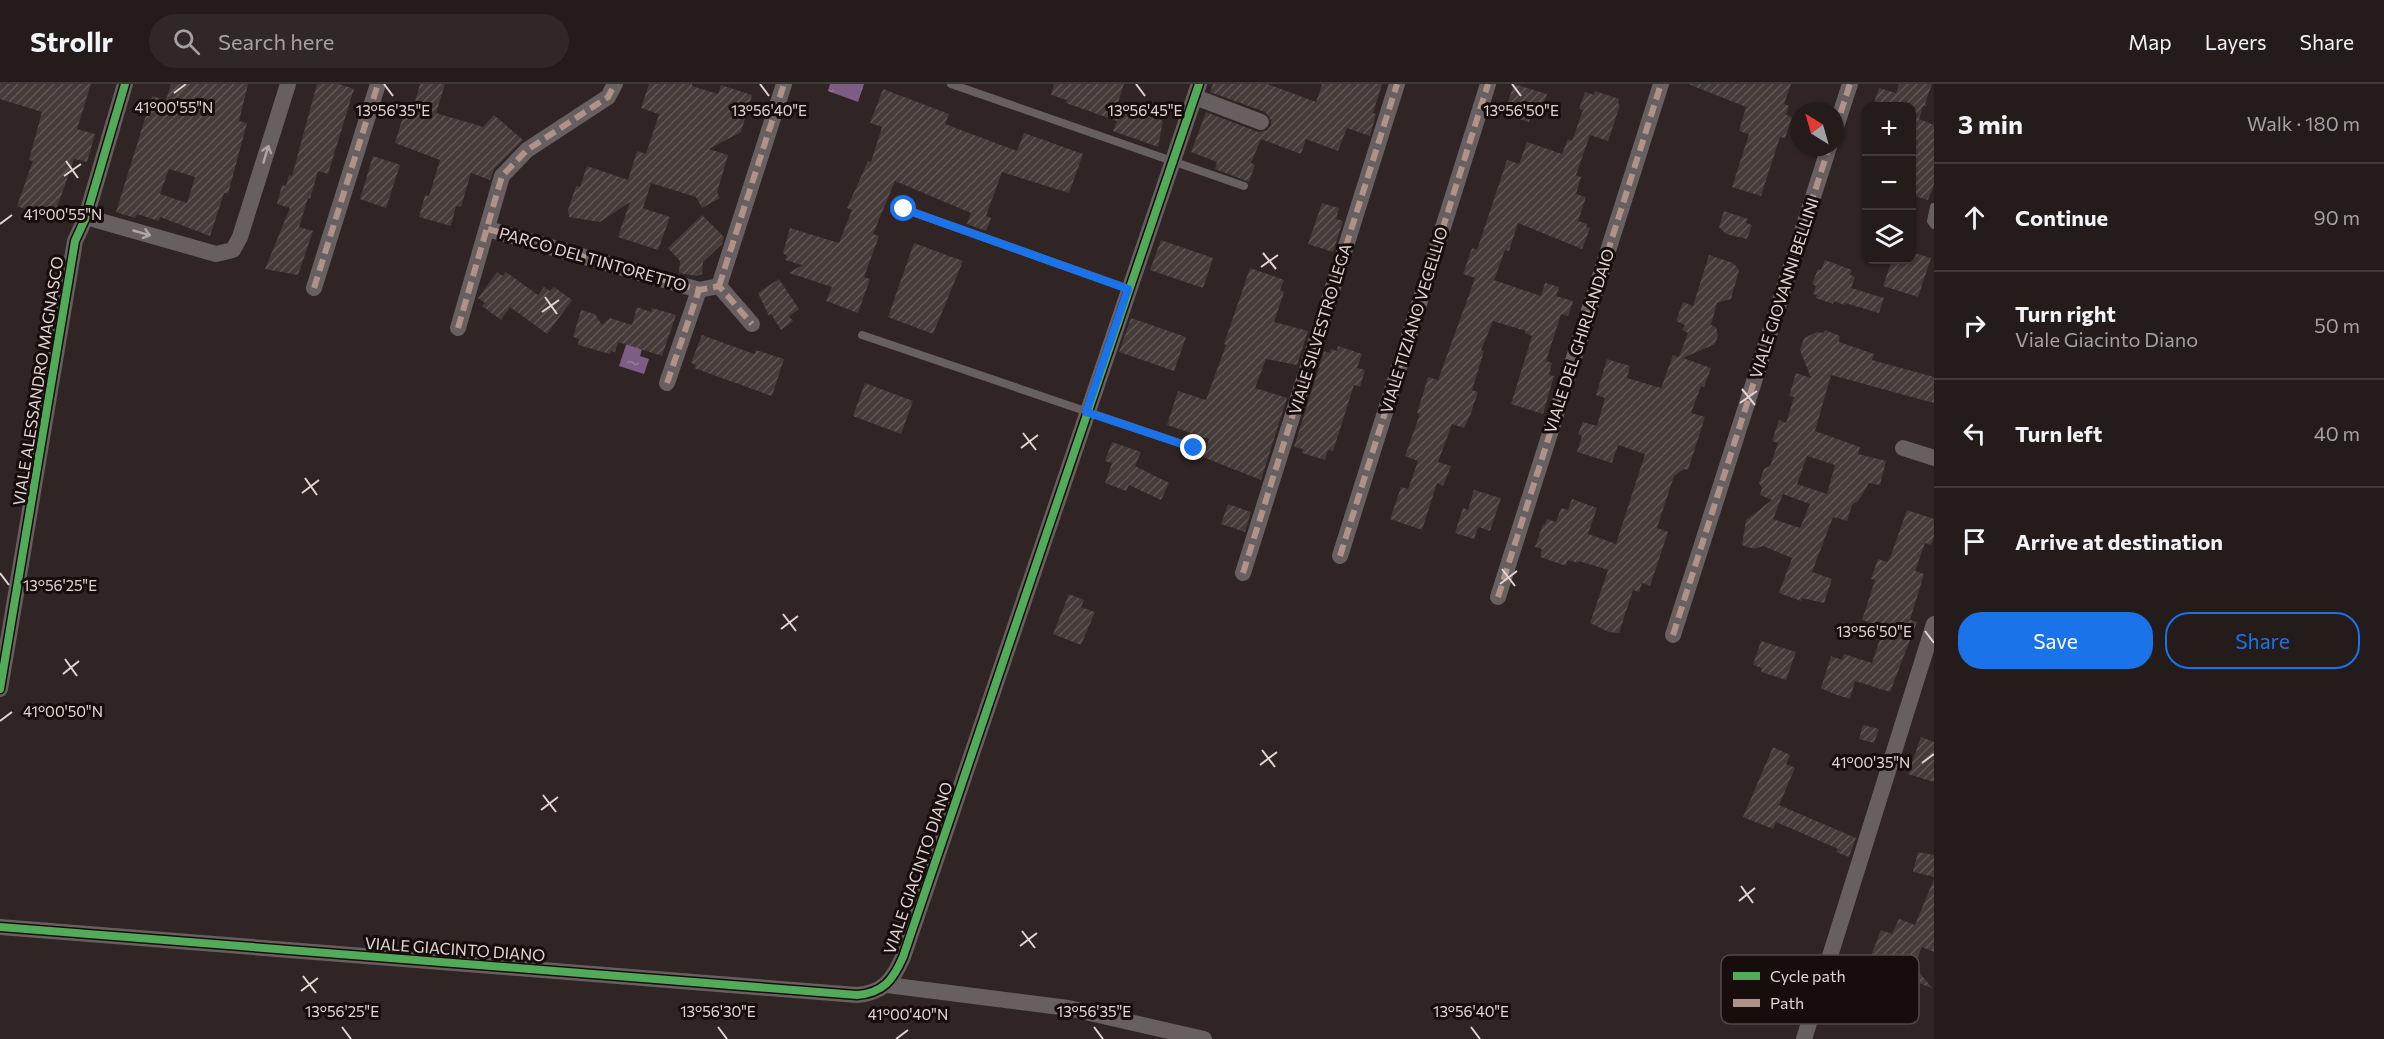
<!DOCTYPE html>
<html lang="en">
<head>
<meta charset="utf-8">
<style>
	:root { --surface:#241b1b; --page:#302828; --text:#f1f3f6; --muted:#a3a1a3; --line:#41393a; --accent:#1a73e8 }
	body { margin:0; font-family:Commissioner,sans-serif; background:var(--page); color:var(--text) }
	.controls { position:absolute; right:18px; top:18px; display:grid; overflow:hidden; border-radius:12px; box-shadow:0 2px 4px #0004 }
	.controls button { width:54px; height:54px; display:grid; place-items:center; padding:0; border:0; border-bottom:2px solid var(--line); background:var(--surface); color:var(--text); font:30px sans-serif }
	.compass { position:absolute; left:1790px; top:18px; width:54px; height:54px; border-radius:50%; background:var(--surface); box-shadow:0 2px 4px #0004; rotate:323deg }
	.stop { position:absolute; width:18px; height:18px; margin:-14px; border:4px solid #1a73e8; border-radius:50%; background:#fff }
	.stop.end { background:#1a73e8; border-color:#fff; box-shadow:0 2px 6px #0008 }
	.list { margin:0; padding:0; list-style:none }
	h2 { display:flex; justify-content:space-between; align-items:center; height:78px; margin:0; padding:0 24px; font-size:26px }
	h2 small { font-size:20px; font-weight:400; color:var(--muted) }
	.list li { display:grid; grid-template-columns:39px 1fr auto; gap:18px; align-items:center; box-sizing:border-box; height:108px; padding:0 24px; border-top:2px solid var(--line) }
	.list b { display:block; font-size:22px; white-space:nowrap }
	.list p { margin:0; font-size:20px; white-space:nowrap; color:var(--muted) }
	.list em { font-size:20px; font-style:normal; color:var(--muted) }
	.actions { display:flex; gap:12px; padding:18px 24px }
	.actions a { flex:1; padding:14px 0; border:2px solid var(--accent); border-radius:24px; text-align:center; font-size:21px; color:var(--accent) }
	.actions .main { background:var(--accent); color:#fff }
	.icon { flex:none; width:33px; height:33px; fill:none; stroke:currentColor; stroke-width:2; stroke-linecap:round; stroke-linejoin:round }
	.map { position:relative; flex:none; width:1934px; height:955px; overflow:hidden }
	header { display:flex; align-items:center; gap:36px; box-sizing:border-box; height:84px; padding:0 30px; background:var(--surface); border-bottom:2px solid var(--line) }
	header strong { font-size:28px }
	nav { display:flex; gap:33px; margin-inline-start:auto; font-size:21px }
	.search { width:420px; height:54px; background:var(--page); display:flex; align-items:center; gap:15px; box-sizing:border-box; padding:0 21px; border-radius:33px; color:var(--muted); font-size:22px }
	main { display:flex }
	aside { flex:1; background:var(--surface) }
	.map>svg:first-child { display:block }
	.water { fill:url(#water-ripples) }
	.building { fill:url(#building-hatch); fill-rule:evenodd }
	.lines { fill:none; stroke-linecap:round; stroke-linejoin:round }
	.service { stroke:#675f60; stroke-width:8 }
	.minor { stroke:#675f60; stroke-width:16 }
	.quiet { stroke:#af9288; stroke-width:6; stroke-dasharray:12 6; stroke-linecap:butt }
	.cycleway-casing { stroke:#160d0c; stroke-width:11 }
	.cycleway { stroke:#51ab58; stroke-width:8 }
	.oneway { stroke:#b1a5a5 }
	.route { stroke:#1a73e8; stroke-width:8 }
	.ticks { fill:none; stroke:#e3d4d3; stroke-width:2 }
	.labels { text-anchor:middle; stroke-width:6; stroke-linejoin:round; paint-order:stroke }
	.street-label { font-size:16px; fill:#e3d4d3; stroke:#160d0c }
	.key { fill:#160d0c; stroke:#544948; stroke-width:1.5 }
	.key-label { font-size:16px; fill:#e3d4d3 }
	.ticks-label { font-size:15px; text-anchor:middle; fill:#e3d4d3; stroke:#160d0c; stroke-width:6; stroke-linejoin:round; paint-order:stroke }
</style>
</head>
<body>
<header>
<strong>Strollr</strong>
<div class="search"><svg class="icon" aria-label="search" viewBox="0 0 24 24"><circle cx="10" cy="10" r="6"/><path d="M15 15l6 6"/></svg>Search here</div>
<nav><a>Map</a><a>Layers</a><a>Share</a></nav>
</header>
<main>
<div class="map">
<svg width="1934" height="955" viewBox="0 0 1934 955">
	<defs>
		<pattern id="water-ripples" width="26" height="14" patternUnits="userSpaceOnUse" patternTransform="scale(1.5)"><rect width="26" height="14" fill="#7e5d85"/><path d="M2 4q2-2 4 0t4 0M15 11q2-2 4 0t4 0" fill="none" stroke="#967b9b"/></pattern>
		<pattern id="building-hatch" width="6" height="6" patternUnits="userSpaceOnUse" patternTransform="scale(1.5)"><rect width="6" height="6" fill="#453b39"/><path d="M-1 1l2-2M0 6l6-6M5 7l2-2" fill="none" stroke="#605655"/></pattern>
	</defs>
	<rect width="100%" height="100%" fill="#302424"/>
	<g class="water">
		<polygon points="830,0 864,0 858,18 828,7"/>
		<polygon points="627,258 642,265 640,272 649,275 644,290 619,282"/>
	</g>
	<g class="building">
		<polygon points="0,0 91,0 77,45 95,50 87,78 74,75 53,135 17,122 33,77 29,76 42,28 0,15"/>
		<path d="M171,0h77l-9,37 8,2 -19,71 -4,-1 -14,43 -50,-19 -1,4 -22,-7 -2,4 -19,-6 36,-116 14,4zM169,85l26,8 -8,26 -27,-9z"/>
		<polygon points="317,0 339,0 354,5 328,90 318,87 310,115 308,114 299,143 313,147 298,191 265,185 290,124 277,120 282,101 286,102 289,91 292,92"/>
		<polygon points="420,0 445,0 436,29 483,43 494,31 523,56 494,85 490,96 471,89 461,123 456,122 451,142 419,133 425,111 429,112 440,76 395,59 407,19 414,21"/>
		<polygon points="649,0 692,0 692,2 718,10 721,1 752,11 741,48 709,65 728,71 717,109 720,114 702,124 696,113 651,99 643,124 670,133 658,166 618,153 630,118 600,138 569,133 568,126 576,102 580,103 587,82 628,96 637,67 646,70 659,30 641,24"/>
		<polygon points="1054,0 1124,0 1117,21 1163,37 1158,63 1113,47 1117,37 1066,19 1067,16 1051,11"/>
		<polygon points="1213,0 1267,0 1316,18 1322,0 1382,0 1373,29 1376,30 1370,52 1347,44 1338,67 1306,55 1301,70 1261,55 1251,79 1255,81 1249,98 1215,85 1217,78 1191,68 1206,28 1258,48 1267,46 1271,41 1271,36 1265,28 1210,8"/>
		<polygon points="1514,0 1547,10 1540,31 1532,29 1529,38 1504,30"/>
		<polygon points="1688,0 1791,0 1784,20 1789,22 1786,31 1792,33 1785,54 1780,53 1761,112 1732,103 1749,50 1739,47 1746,23"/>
		<polygon points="1899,0 1932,0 1925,20 1927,22 1923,22 1919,35 1934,41 1934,100 1928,116 1911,111 1911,71 1917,58 1911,56 1911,22 1873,22 1879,4 1896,9"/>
		<polygon points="883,5 949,30 945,40 1017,67 1024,49 1083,70 1069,109 1002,88 986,132 991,134 986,147 967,140 971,129 895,97 873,150 879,152 864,193 870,195 858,229 826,217 832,203 789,189 802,181 785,176 787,172 783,169 790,144 839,159 852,126 847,124 868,77 871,78 882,43 870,39"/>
		<polygon points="1595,7 1619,15 1618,20 1620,21 1608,57 1590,51 1576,91 1581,93 1576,110 1586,113 1578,137 1587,140 1586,143 1590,144 1582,165 1518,139 1509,167 1505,166 1494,196 1541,212 1545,199 1559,203 1556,212 1573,217 1568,232 1561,230 1546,277 1552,279 1549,291 1554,292 1543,330 1511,320 1532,252 1525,249 1526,247 1493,237 1481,266 1484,267 1472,306 1478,308 1471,329 1464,344 1452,340 1438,378 1451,382 1443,402 1437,399 1422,446 1390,435 1401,403 1408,405 1418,377 1405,372 1420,330 1417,329 1428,293 1438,296 1475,194 1463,190 1472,164 1477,166 1507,76 1519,80 1527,58 1562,70 1568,55 1572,57 1583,26 1579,25 1585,8 1594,11"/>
		<polygon points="373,72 400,81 386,124 360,115"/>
		<polygon points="1322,119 1339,124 1336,135 1343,137 1333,168 1308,160"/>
		<polygon points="1724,127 1748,135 1746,139 1752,141 1747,155 1726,150 1719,143"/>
		<polygon points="702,131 724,153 722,160 703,178 702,190 697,192 679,189 680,177 668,164"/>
		<polygon points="1161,156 1213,174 1203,204 1150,186"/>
		<polygon points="914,159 963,177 933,250 888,233"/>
		<polygon points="1911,168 1931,174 1918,213 1883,202 1892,176 1911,176"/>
		<polygon points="1709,171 1733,179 1739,186 1731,215 1717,219 1711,241 1716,243 1718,251 1715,260 1683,274 1711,284 1704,303 1701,302 1691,329 1705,333 1688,386 1684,385 1674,392 1657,444 1668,448 1650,502 1642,499 1639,508 1633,506 1619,549 1609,548 1590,539 1608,486 1579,477 1578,479 1568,476 1566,482 1540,473 1542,465 1535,463 1543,440 1545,441 1547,435 1556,438 1561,424 1568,426 1572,415 1597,424 1588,450 1616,460 1645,370 1618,361 1612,379 1577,368 1582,352 1578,350 1583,338 1597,342 1605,314 1596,311 1607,275 1630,282 1627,294 1661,304 1673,271 1679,273 1688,249 1682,246 1685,241 1676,237 1683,218 1693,222"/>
		<polygon points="1825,176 1852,186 1850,191 1855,193 1851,204 1884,214 1879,229 1845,219 1844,221 1834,217 1833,220 1816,214 1817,211 1813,210 1816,202 1812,200 1818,185 1821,186"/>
		<polygon points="1250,184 1284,196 1280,206 1284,208 1274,238 1308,247 1297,281 1266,275 1255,304 1287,314 1261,396 1203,373 1209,355 1167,341 1178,307 1206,316 1226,261 1224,260"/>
		<polygon points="497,188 503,192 506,188 538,211 544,203 550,207 554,203 572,216 547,250 510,223 501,236 482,222 485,219 478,214"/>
		<polygon points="779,195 799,225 789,232 793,237 781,246 771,230 769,232 758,209"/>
		<polygon points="637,223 651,228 652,224 676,231 662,272 618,258 615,268 611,267 610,270 578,261 579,255 573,253 581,226 595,230 602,241 610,234 632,241"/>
		<polygon points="1131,234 1186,253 1174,287 1119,268"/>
		<path d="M1825,246l15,6 -1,6 35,12 -2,6 62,17v26l-103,-28 -16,56 45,16 -2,7 28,7 -6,24 -11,-2 -11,18 -6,4 -5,16 -14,-4 -21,55 20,7 -8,24 -22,-5 -1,3 -22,-8 13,-35 -29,-12 -9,3 -12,-4 4,-25 26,-20 -12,-5 2,-7 -3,-5 5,-14 6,-3 8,-23 -6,-2 7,-21 7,3 8,-26 -5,-1 7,-23 15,5 -11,-28 4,-12 13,-6 6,1zM1807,372l28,9 -8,29 -30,-10zM1783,410l27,10 -10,24 -27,-9z"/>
		<polygon points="702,251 754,270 756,266 784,275 772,312 694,284 696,281 691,279"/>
		<polygon points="1338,262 1362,270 1357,284 1365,286 1360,303 1354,301 1333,367 1328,366 1325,376 1302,369 1303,365 1294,363 1324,267 1330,269 1331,265 1337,267"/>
		<polygon points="865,299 913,317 901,350 853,332"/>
		<polygon points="1112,358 1141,368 1135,382 1169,399 1161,416 1129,401 1126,407 1105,399 1112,379 1105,377"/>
		<polygon points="1474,406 1501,414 1490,447 1478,443 1474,455 1455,449 1463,424 1468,426"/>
		<polygon points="1228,420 1251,428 1245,448 1221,440"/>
		<polygon points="1907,426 1934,435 1934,453 1931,461 1925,459 1915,487 1924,490 1910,536 1917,538 1890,608 1855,597 1850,615 1834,610 1821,604 1831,572 1842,576 1844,570 1872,579 1884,543 1862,536 1875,496 1871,495 1878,475 1887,478 1890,474"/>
		<polygon points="1069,510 1084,516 1081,523 1095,528 1081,561 1053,550"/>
		<polygon points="1761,557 1796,568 1786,596 1761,588 1762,584 1753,581"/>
		<polygon points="1863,641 1879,645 1874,659 1859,655"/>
		<polygon points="1921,653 1934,658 1934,698 1908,690"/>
		<polygon points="1773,663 1790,671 1786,680 1795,684 1779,721 1856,754 1849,773 1836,768 1838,765 1776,738 1773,745 1743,733"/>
		<polygon points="1918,768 1934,771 1934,793 1913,788"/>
		<polygon points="1934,795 1934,868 1922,863 1914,882 1932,904 1908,895 1906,900 1866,885 1881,846 1892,850 1899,835 1915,841"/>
	</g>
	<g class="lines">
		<g class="service">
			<polyline points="951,0 1244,102"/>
			<polyline points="1934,123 1931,137 1934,141"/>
			<polyline points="904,125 1129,205"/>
			<polyline points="862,251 1194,364"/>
		</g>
		<g class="minor">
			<polyline points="1195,13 1261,38"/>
			<polyline points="1835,46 1850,0"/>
			<polyline points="86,133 216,170 233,166 240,153 288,0"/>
			<polyline points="488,145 699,206 719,202 752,240"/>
			<polyline points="719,202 784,0"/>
			<polyline points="314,204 378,0"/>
			<polyline points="458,244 502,92 527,66 608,13 615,0"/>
			<polyline points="667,299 699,206"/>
			<polyline points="1903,364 1934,374"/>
			<polyline points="1340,472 1488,0"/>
			<polyline points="1243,489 1397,0"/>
			<polyline points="1498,513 1661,0"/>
			<polyline points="1673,551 1829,63"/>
			<polyline points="0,605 75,157 86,133 125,0"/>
			<path d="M0,843l857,68c26,-2 36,-15 46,-38l296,-873"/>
			<polyline points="887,901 1068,924 1204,955"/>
			<polyline points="1804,955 1934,540"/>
		</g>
		<g class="quiet">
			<polyline points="1835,46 1850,0"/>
			<polyline points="488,145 699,206 719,202 752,240"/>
			<polyline points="719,202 784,0"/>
			<polyline points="314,204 378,0"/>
			<polyline points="458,244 502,92 527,66 608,13 615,0"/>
			<polyline points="667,299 699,206"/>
			<polyline points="1340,472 1488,0"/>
			<polyline points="1243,489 1397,0"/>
			<polyline points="1498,513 1661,0"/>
			<polyline points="1673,551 1829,63"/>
		</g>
		<defs>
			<g id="cycleway">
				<polyline points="0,605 75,157 86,133 125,0"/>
				<path d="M0,843l857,68c26,-2 36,-15 46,-38l296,-873"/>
			</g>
		</defs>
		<use href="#cycleway" class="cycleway-casing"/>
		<use href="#cycleway" class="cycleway"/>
	</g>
	<defs><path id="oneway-shaft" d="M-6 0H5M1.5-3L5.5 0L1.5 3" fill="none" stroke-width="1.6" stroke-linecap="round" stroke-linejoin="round" transform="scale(1.5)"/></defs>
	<g class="oneway">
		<use href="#oneway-shaft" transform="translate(266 70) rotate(-73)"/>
		<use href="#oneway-shaft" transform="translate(142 149) rotate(16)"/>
	</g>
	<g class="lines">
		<polyline class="route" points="904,125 1128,205 1086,328 1194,364"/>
	</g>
	<path class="ticks" d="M384,0l9,12M760,0l9,12M1136,0l9,12M1512,0l9,12M174,9l12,-9M66,77l12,17M64,92l17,-12M0,140l12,-9M1263,169l13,16M1261,183l17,-12M545,213l12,17M542,228l17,-12M1742,305l13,16M1740,319l17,-12M1023,349l13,17M1021,364l17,-13M305,394l12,17M302,409l17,-13M1502,485l13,17M0,489l9,12M1500,500l17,-13M783,530l13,17M781,545l17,-13M1925,547l9,12M65,575l12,17M63,590l16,-13M0,637l12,-9M1262,666l13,17M1922,679l12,-9M1260,681l17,-13M543,711l13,17M541,726l17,-13M1741,802l12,17M1739,817l16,-13M1022,847l13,17M1020,862l17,-13M303,892l13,17M301,907l17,-13M342,943l9,12M718,943l9,12M1094,943l9,12M1471,943l9,12M896,955l12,-9"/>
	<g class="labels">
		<g class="street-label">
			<text transform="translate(593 175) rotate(16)" y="6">PARCO DEL TINTORETTO</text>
			<text transform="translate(1784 204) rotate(-72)" y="6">VIALE GIOVANNI BELLINI</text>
			<text transform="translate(1414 236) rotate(-73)" y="6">VIALE TIZIANO VECELLIO</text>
			<text transform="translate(1320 245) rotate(-73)" y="6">VIALE SILVESTRO LEGA</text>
			<text transform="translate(1579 257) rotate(-72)" y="6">VIALE DEL GHIRLANDAIO</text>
			<text transform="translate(38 297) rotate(-81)" y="6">VIALE ALESSANDRO MAGNASCO</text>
			<text transform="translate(918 784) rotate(-71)" y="6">VIALE GIACINTO DIANO</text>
			<text transform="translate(455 865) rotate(4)" y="6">VIALE GIACINTO DIANO</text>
		</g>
	</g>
	<rect x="1721" y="871" width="198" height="69" rx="9" class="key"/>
	<rect x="1733" y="888" width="27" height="8" fill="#51ab58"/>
	<rect x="1733" y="915" width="27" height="8" fill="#af9288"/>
	<g class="key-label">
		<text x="1770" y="898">Cycle path</text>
		<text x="1770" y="925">Path</text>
	</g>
	<g class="ticks-label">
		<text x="174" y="29">41°00'55"N</text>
		<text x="393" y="32">13°56'35"E</text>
		<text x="769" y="32">13°56'40"E</text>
		<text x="1145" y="32">13°56'45"E</text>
		<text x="1521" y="32">13°56'50"E</text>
		<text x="63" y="136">41°00'55"N</text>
		<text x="60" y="507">13°56'25"E</text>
		<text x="1874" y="553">13°56'50"E</text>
		<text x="63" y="633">41°00'50"N</text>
		<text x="1871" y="684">41°00'35"N</text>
		<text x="342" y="933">13°56'25"E</text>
		<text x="718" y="933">13°56'30"E</text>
		<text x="1094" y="933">13°56'35"E</text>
		<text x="1471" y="933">13°56'40"E</text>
		<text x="908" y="936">41°00'40"N</text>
	</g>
</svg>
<div class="controls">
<button>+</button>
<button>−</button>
<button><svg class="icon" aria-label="layers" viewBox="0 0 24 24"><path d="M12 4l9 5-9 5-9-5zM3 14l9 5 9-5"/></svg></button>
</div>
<svg class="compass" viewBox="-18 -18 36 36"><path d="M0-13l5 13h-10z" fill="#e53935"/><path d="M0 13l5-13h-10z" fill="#a3a1a3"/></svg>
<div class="stop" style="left:904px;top:125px"></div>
<div class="stop end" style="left:1194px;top:364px"></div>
</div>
<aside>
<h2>3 min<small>Walk · 180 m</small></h2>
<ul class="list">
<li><svg class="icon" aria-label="ahead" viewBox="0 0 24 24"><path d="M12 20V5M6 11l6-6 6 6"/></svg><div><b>Continue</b></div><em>90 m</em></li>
<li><svg class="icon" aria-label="right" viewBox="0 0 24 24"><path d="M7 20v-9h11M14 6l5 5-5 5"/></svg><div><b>Turn right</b><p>Viale Giacinto Diano</p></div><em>50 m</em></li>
<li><svg class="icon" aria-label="left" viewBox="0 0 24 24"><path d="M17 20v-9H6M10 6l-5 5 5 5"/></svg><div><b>Turn left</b></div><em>40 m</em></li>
<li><svg class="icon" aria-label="arrive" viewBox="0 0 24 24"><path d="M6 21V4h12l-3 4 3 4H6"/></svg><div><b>Arrive at destination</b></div></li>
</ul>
<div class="actions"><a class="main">Save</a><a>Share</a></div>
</aside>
</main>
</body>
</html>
